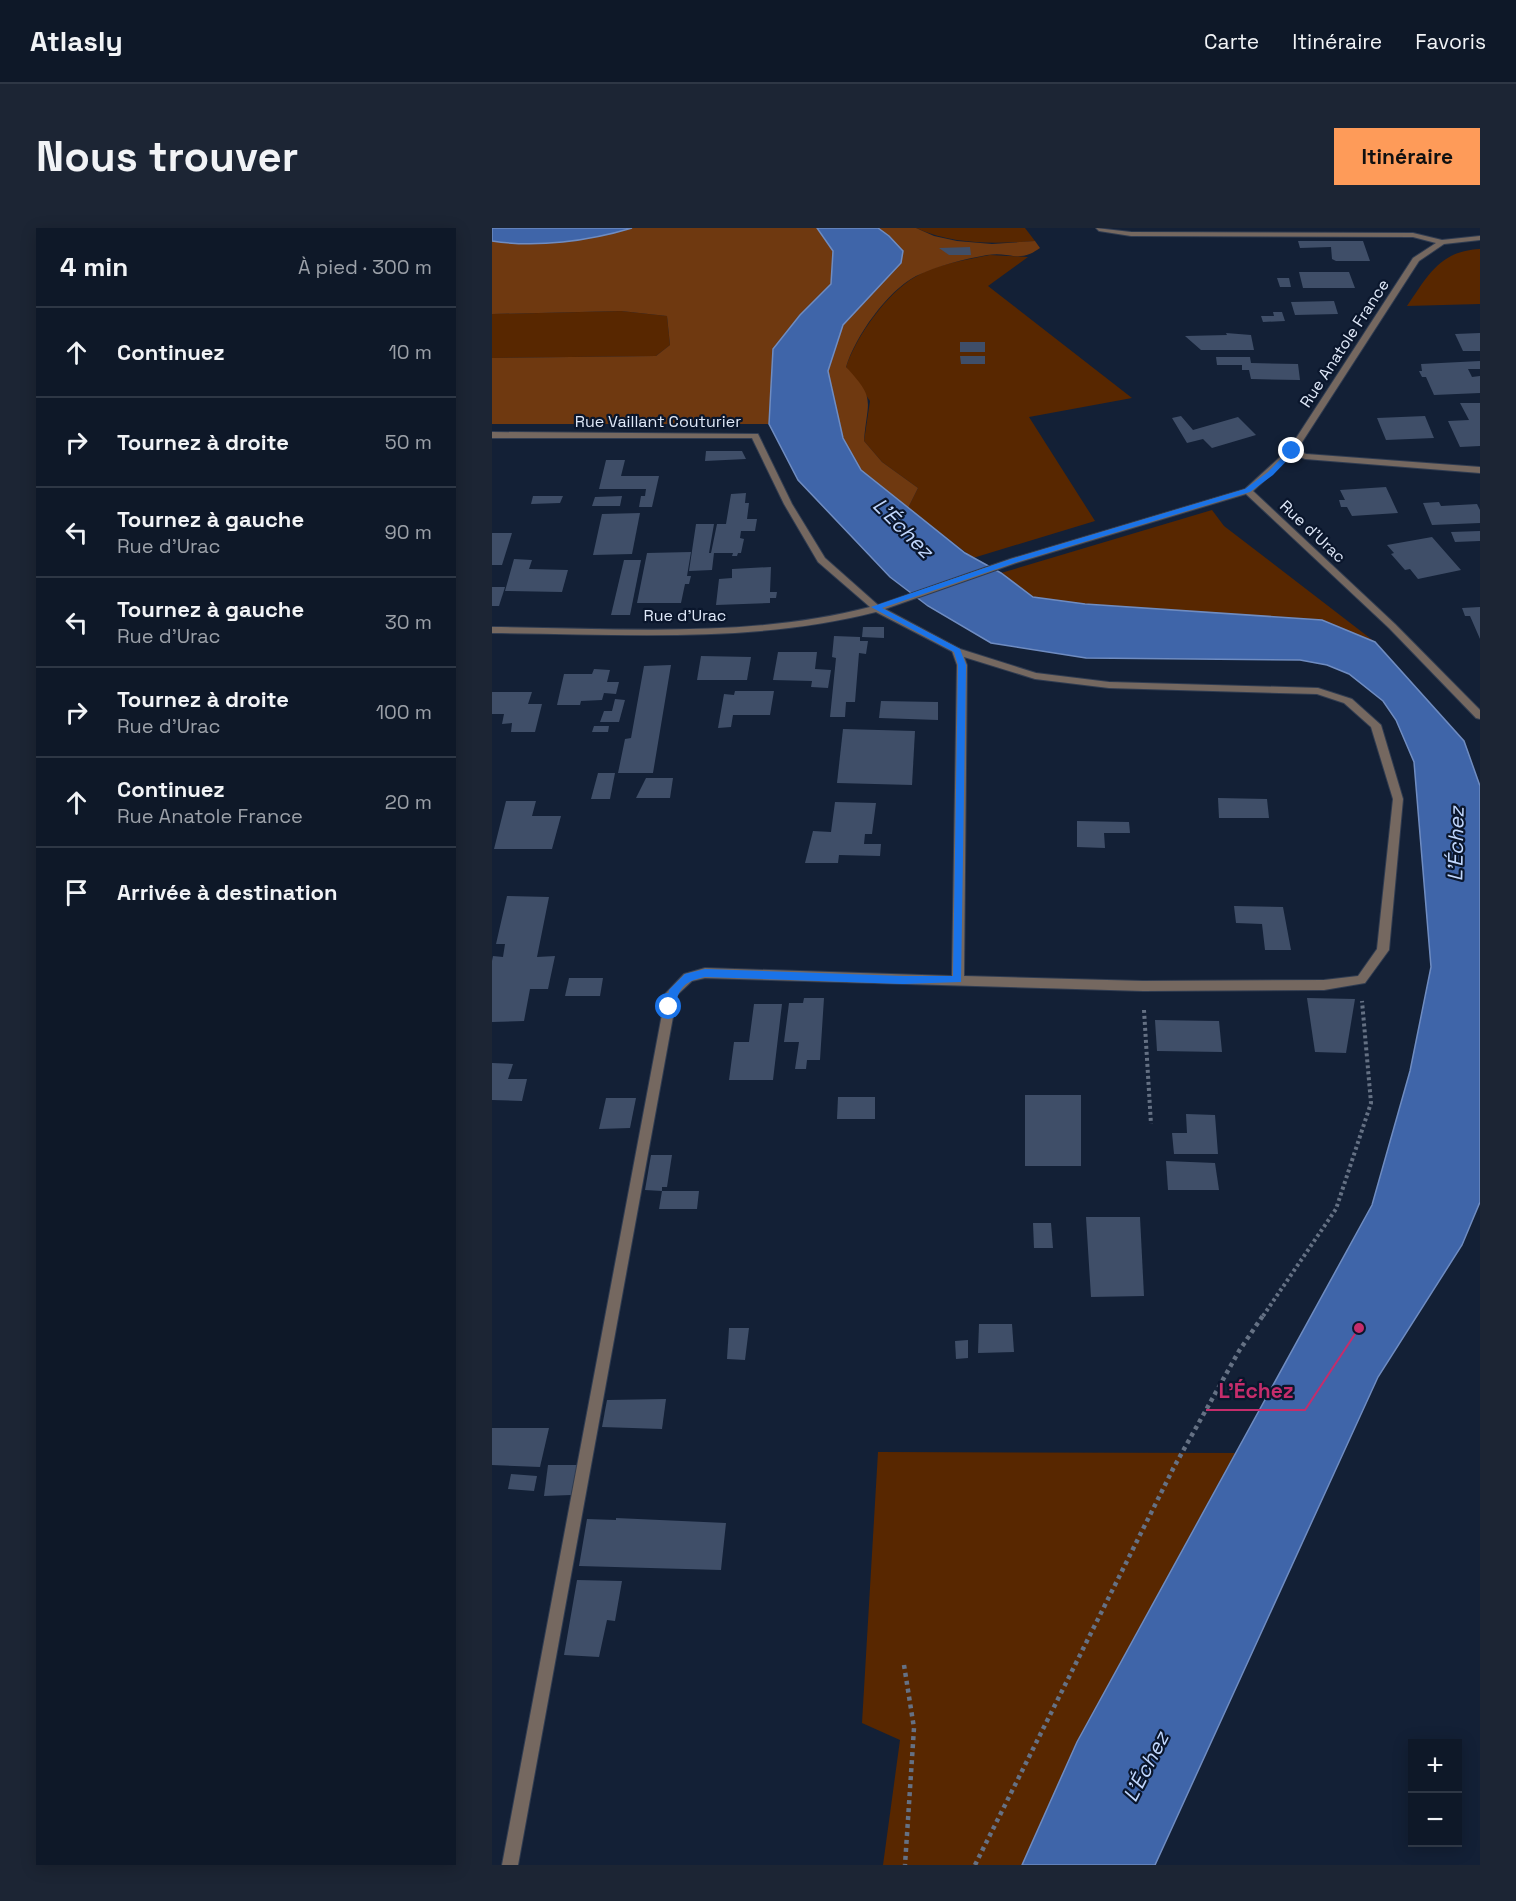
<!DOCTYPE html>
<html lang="fr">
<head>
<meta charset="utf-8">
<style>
	:root { --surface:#0e1828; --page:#1c2534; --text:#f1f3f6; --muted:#9ba0a8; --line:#2e3745; --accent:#fe9b59 }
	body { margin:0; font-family:"Space Grotesk",sans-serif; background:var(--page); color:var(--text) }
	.controls { position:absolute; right:18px; bottom:18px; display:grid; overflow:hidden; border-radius:0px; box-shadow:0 3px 15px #0003 }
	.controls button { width:54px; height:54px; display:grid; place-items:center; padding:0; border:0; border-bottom:2px solid var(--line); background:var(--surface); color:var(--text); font:30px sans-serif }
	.stop { position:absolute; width:18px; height:18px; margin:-14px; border:4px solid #1a73e8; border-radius:50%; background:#fff }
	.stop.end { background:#1a73e8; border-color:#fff; box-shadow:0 2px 6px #0008 }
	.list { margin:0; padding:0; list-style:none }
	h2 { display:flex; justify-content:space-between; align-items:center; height:78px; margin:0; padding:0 24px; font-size:26px }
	h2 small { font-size:20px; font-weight:400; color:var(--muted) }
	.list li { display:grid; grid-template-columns:39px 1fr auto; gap:18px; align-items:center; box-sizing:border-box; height:90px; padding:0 24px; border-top:2px solid var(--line) }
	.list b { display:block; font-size:22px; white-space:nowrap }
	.list p { margin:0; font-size:20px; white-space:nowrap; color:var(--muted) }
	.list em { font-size:20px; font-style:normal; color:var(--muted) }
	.icon { flex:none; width:33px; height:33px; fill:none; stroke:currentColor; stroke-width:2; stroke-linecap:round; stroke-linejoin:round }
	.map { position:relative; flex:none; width:988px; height:1637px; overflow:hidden; border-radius:0px }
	header { display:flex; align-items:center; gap:36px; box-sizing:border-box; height:84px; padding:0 30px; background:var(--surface); border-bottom:2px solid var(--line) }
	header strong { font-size:28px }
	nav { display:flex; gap:33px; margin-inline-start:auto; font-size:21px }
	.intro { display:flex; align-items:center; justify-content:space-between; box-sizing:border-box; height:144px; padding:0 36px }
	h1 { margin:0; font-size:42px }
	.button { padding:15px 27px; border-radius:0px; background:var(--accent); color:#111; font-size:21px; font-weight:700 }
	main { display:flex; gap:36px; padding:0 36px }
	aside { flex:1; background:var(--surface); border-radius:0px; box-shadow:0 3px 15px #0003 }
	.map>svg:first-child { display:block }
	.green { fill:#582700 }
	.forest { fill:#6f3910 }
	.water { fill:#3f65a9; stroke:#6f8cc1; stroke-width:1.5 }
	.building { fill:#3f4e68 }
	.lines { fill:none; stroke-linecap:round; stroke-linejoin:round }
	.service-casing { stroke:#303c51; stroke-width:2 }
	.minor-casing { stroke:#303c51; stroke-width:2 }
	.path-far1 { stroke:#657184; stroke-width:4; stroke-dasharray:3 3; stroke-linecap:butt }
	.path { stroke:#657184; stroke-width:4.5; stroke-dasharray:4 4; stroke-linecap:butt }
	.service { fill:#756860; fill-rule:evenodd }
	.minor { fill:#756860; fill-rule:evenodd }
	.route { fill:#1a73e8 }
	.labels { text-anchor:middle; stroke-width:4.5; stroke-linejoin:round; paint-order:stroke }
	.far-street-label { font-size:16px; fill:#dfe8f8; stroke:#0a162c }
	.water-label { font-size:21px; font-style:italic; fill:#c2d8fe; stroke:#0a162c }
	.leader { fill:none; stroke:#c52d6b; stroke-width:2 }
	.callout-dot { fill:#c52d6b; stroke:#0a162c; stroke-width:2 }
	.callout-label { font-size:21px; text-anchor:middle; font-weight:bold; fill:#c52d6b; stroke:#0a162c; stroke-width:4.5; stroke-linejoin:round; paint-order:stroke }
</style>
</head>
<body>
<header>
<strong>Atlasly</strong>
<nav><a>Carte</a><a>Itinéraire</a><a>Favoris</a></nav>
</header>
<div class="intro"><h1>Nous trouver</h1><a class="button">Itinéraire</a></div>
<main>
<aside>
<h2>4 min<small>À pied · 300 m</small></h2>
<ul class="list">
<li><svg class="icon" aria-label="ahead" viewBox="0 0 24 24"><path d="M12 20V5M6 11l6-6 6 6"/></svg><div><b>Continuez</b></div><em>10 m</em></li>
<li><svg class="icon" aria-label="right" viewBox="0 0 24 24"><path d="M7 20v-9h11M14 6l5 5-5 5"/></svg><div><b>Tournez à droite</b></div><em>50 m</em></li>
<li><svg class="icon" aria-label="left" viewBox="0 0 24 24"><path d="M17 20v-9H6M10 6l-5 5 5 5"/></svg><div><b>Tournez à gauche</b><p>Rue d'Urac</p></div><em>90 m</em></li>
<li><svg class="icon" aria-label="left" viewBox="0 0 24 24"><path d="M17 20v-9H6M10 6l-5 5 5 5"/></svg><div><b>Tournez à gauche</b><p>Rue d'Urac</p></div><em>30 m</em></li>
<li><svg class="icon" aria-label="right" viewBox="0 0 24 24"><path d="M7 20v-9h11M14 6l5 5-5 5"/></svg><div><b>Tournez à droite</b><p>Rue d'Urac</p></div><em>100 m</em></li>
<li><svg class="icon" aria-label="ahead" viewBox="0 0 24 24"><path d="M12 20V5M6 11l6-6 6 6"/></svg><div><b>Continuez</b><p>Rue Anatole France</p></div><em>20 m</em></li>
<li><svg class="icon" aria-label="arrive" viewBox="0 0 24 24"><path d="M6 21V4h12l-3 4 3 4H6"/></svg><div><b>Arrivée à destination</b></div></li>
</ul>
</aside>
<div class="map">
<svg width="988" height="1637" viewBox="0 0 988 1637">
	<rect width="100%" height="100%" fill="#132036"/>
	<g class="green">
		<path d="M424,0h109l10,13c-41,3 -80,4 -119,-13z"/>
		<path d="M988,21v55l-73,2c21,-30 32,-55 73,-57z"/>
		<path d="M498,27l38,2 -40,29 144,112 -103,19 66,104 -122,37 -65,-50 10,-20 -36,-26 -18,-21 6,-40 -24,-34c10,-30 41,-74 69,-90 21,-13 51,-17 75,-22z"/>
		<polygon points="129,83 175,88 178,117 164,128 0,130 0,86"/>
		<polygon points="720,282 732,298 883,414 830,392 593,376 541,369 509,345"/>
		<polygon points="386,1224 743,1225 585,1514 530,1637 391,1637 408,1512 370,1495"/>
	</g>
	<g class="forest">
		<path d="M140,0h185l16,23 -2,33 -31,31 -27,34 -4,75h-277v-66l164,-2 14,-11 -3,-29 -46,-5 -129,3v-73c45,7 97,0 140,-13z"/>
		<path d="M386,0h38l18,8 23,5 35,3 43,-3 5,7c-22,16 -29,3 -53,7 -23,4 -50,11 -71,21 -29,15 -61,61 -70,91 31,33 21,33 18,74l18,21 36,26 -10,20 -47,-38 -18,-32 -15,-67 15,-46 58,-62 -12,-27z"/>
	</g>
	<g class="water">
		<path d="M0,0h140c-43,13 -95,20 -140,13z"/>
		<polygon points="325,0 386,0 397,8 411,23 409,35 351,97 336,143 351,210 369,242 473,325 509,345 541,369 593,376 830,392 883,414 972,513 988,558 988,974 970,1017 886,1149 663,1637 530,1637 585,1514 880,977 918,843 939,739 922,534 904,492 891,473 857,446 835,437 808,432 594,430 499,415 436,378 398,349 306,252 277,196 281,121 308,87 339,56 341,23"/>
	</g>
	<g class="building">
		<polygon points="806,13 871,13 878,33 844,33 840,31 839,19 808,20"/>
		<polygon points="478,19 479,27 457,27 447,20"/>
		<polygon points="807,44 857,44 863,60 811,60"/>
		<polygon points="785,50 797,50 799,59 788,59"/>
		<polygon points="842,73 846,86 803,87 799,74"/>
		<polygon points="781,84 790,84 793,93 771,94 769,88 782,88"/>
		<polygon points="734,105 759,107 762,122 709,122 693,108 735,107"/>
		<polygon points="988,105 988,123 971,123 963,106"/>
		<rect x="468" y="114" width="25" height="10"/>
		<polygon points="468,128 493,128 493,136 469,136"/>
		<polygon points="724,129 758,129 759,135 806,136 808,152 759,151 757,142 750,142 750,137 725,137"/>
		<polygon points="988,133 988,141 976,141 980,149 988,148 988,165 942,167 934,149 930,149 927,143 930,143 929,136"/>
		<polygon points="968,175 988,175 988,218 968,219 956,193 977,192"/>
		<polygon points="689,188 701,202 746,189 764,207 720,220 711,211 695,215 680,190"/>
		<polygon points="933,188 942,210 894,212 885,190"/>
		<polygon points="214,223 250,223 254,231 213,233"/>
		<polygon points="114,232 133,232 129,248 167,248 160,279 147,279 149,268 153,268 154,261 107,261"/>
		<polygon points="894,259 906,285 860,288 855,279 849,279 847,272 853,272 848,262"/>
		<polygon points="254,265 253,275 257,275 255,291 265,291 263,303 249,303 248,310 252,311 249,325 246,325 245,328 240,328 241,325 222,325 220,342 197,343 204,296 222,296 217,325 219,325 225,296 234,296 239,266"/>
		<polygon points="41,268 71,268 68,275 39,276"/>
		<polygon points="130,268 128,278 100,278 103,269"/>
		<polygon points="947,274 949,278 985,276 988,282 988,295 940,297 931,275"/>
		<polygon points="148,285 140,326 101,327 110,286"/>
		<polygon points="988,303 988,313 963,314 959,304"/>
		<polygon points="0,305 20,305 10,337 0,337"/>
		<polygon points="940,309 969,342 926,351 918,341 913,342 899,326 902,325 895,317"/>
		<polygon points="199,324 195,348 199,348 197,356 193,356 189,375 145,375 155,325"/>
		<polygon points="22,331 40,332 37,341 76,342 70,364 13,363"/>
		<polygon points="132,332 149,332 138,387 119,387"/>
		<polygon points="279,339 278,364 285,364 284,370 278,370 278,375 224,377 227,351 240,350 240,341"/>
		<polygon points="0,359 13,359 7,378 0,378"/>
		<polygon points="988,379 988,411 978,388 973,388 970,380"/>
		<polygon points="371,399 392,399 392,410 370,409"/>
		<polygon points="342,408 368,409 368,413 376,413 374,426 367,425 363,474 354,474 353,489 338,489 344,430 340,429"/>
		<polygon points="286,424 325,424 323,441 339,442 336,460 319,459 320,453 281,452"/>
		<polygon points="209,428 259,429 255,452 205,452"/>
		<polygon points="179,437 161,545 126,545 133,511 139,510 152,438"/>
		<polygon points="102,441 118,442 115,454 127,454 124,466 112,465 110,472 89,473 88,477 65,477 72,446 100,446"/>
		<polygon points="243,463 282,463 278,487 241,487 239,499 226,500 232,466 242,467"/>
		<polygon points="0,464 40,464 36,476 50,476 43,504 19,504 20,495 10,496 12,486 0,486"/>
		<polygon points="123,471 133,472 127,494 108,494 112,483 120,483"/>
		<polygon points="389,473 446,474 446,492 387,490"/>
		<polygon points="102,498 117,498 116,504 100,504"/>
		<polygon points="351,501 423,503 420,557 345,555"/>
		<polygon points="106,545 123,545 118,571 99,571"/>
		<polygon points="154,550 181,550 178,570 144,570"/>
		<polygon points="726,570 775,571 777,590 727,590"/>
		<polygon points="14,573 44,573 40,588 69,588 60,621 2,621"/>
		<polygon points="343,574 384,575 380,606 373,606 372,616 389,616 388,628 347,627 346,635 313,635 321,603 339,604"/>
		<polygon points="585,593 637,594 638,605 612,605 613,620 585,619"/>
		<polygon points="15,668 57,669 45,729 63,728 56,761 38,761 32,793 0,794 0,733 1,728 11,729 13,716 4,716"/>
		<polygon points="742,678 791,679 799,722 773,722 770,696 744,695"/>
		<polygon points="77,750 111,750 108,768 73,768"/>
		<polygon points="312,770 332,770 328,832 315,832 314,841 303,841 307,814 292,814 297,775 311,775"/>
		<polygon points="815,770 863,771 854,825 823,824"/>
		<polygon points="262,776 290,776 281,852 237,852 242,814 257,814"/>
		<polygon points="663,792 727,793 730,824 665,823"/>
		<polygon points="0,835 21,836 16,851 35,851 30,873 0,872"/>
		<rect x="533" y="867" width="56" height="71"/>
		<polygon points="346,869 383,869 383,891 345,891"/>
		<polygon points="114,870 144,870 138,900 107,901"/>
		<polygon points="694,886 723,887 726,926 682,926 680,905 695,905"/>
		<polygon points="159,927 180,927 175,959 170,959 170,963 207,963 205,981 167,981 170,963 153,962"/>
		<polygon points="674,933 723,935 727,962 676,962"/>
		<polygon points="594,989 648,989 652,1068 599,1069"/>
		<polygon points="541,995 559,995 561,1020 542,1020"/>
		<polygon points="487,1096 520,1096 522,1124 486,1125"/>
		<polygon points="237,1100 257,1100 253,1132 235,1131"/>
		<polygon points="476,1112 476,1130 464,1131 463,1113"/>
		<polygon points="174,1171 170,1201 110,1199 115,1172"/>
		<polygon points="0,1200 57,1200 48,1239 0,1237"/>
		<polygon points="56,1237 85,1237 79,1267 52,1268"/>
		<polygon points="19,1246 45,1248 42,1263 16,1261"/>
		<polygon points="124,1290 234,1295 229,1342 87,1338 95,1291 124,1292"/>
		<polygon points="85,1352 130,1353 123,1393 115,1392 107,1429 72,1427"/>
	</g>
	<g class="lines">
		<defs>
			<path id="service" d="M465,420l79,25 73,9 209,6 34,11 29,26 22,74 -14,151 -24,33 -41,7 -181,1 -438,-13 -13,3 -15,14 -159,870h-16l164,-872 18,-19 21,-6 247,8 5,-311 -5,-14zM472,429l71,22 74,9 208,6 27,9 27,24 22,72 -16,150 -19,27 -34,4 -181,1 -179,-5 3,-311z"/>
			<path id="minor" d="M604,0l35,4 282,1 29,7 38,-4v4l-36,4 -25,17 -122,189 9,4 174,13v6l-175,-14 -12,-5 -40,37 142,133 85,86v9l-4,-1 -87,-90 -143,-134 -230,69 -131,46 75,40 2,2 -5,3 -81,-42c-125,32 -256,22 -384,21v-6c125,1 255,12 378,-20l-52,-45 -34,-58 -32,-66h-260v-6l266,2 34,70 33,54 53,47 132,-46 235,-70 44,-40 124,-191 23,-15 -23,-6 -282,-1 -32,-5z"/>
		</defs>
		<use href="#service" class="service-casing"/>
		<use href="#minor" class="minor-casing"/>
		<g class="path-far1">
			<polyline points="652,782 659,896"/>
			<polyline points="771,1088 844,981 879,875 870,773"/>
		</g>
		<g class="path">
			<polyline points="412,1437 422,1500 413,1637"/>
			<polyline points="483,1637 682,1239 747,1123 772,1086"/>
		</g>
		<use href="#service" class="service"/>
		<use href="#minor" class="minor"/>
	</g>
	<path class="route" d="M798,221l6,2 -23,24 -23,17 -233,70 -135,46 78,41 6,16 -5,317 -58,2 -198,-7c-24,5 -25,12 -32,33h-7l3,-20 16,-16 20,-5 198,7h50l5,-311 -4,-13 -83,-45 140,-48 234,-70 23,-17z"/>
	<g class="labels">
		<g class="far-street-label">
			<text transform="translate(852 115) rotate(-57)" y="6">Rue Anatole France</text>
			<text x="166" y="199">Rue Vaillant Couturier</text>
			<text transform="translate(821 303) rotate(43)" y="6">Rue d'Urac</text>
			<text x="193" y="393">Rue d'Urac</text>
		</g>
		<g class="water-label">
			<text transform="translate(411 300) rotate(45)" y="7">L'Échez</text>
			<text transform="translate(964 616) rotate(-89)" y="7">L'Échez</text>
			<text transform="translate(654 1539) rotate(-63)" y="7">L'Échez</text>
		</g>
	</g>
	<path class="leader" d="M867 1100L813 1182H714"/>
	<circle class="callout-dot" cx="867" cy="1100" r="6"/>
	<g class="callout-label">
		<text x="764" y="1170">L'Échez</text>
	</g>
</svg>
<div class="controls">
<button>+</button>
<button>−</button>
</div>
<div class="stop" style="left:177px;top:779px"></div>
<div class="stop end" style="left:800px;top:223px"></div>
</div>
</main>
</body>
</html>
